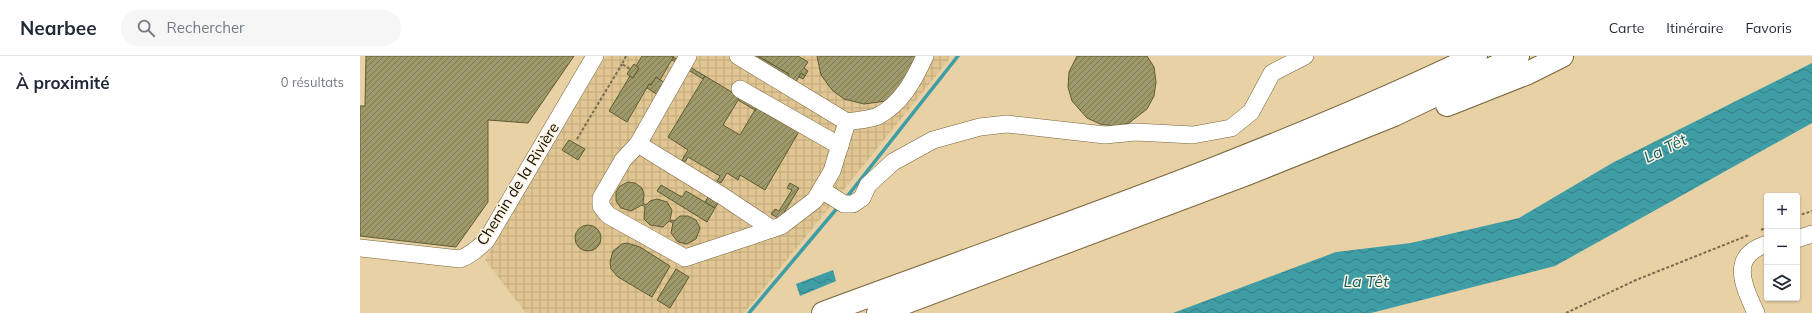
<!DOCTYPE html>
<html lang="fr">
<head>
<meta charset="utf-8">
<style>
	:root { --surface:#fff; --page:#f6f6f7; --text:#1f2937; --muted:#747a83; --line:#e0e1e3 }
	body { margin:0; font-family:Mulish,sans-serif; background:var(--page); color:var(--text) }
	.controls { position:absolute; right:12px; bottom:12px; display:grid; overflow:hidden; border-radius:4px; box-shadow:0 1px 3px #0004 }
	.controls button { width:36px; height:36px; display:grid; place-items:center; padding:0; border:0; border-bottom:1px solid var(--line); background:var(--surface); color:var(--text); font:20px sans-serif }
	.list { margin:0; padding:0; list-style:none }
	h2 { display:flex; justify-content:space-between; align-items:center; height:52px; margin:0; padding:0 16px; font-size:17px }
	h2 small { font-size:13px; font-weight:400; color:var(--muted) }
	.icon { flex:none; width:22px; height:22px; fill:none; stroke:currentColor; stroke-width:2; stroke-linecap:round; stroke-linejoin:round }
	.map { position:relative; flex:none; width:1452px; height:257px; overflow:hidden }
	header { display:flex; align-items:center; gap:24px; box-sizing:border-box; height:56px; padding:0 20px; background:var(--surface); border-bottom:1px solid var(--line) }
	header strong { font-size:19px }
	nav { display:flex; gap:22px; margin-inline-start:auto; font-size:14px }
	.search { width:280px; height:36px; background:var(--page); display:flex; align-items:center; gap:10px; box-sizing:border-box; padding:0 14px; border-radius:22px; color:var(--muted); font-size:15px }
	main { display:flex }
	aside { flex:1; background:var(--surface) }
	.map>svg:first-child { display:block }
	.industrial { fill:url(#industrial-grid) }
	.water { fill:url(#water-waves) }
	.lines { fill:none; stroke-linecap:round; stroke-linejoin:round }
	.stream { stroke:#3e9da5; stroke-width:3.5 }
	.building { fill:url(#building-hatch); stroke:#605c30 }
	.minor-casing { stroke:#79643b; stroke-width:18 }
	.highway-casing { stroke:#79643b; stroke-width:24 }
	.path { stroke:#796a4f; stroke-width:2; stroke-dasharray:3 2; stroke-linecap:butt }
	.minor { stroke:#fff; stroke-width:17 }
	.highway { stroke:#fff; stroke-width:22 }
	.labels { text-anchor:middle; stroke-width:3; stroke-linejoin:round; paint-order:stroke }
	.street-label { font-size:15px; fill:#140c01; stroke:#fdf4e2 }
	.water-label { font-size:16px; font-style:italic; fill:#146167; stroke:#fdf4e2 }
</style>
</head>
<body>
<header>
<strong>Nearbee</strong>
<div class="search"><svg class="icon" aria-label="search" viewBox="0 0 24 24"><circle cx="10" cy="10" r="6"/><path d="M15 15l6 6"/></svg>Rechercher</div>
<nav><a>Carte</a><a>Itinéraire</a><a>Favoris</a></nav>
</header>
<main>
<aside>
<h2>À proximité<small>0 résultats</small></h2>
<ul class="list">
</ul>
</aside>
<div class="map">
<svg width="1452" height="257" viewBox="0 0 1452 257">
	<defs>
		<pattern id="industrial-grid" width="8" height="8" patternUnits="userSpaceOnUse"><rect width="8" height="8" fill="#e1c693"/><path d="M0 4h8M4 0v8" fill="none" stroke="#c0a97d"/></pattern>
		<pattern id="water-waves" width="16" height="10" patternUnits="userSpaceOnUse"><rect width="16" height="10" fill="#3e9da5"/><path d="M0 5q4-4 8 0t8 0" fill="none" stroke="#337e84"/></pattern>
		<pattern id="building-hatch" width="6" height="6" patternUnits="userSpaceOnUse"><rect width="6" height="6" fill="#9d996b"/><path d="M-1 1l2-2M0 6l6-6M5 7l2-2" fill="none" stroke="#7f7b56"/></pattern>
	</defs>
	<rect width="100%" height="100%" fill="#e8d1a5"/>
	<polygon class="industrial" points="246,0 589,0 588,5 384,257 166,257 125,204"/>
	<g class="water">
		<polygon points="1452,7 1452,67 1195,210 1011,257 813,257 976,196 1051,187 1159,162 1254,106"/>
		<polygon points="473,214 476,225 440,240 436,228"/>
	</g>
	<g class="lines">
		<g class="stream">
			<polyline points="486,142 598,0"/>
			<polyline points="389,257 479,150"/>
		</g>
	</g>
	<g class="building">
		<polygon points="6,0 214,0 168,67 128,64 128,146 96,191 0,180 0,50 5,50"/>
		<polygon points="282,0 314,0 300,24 296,21 291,29 289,28 267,66 249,55 270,20 273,22 279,12 276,10"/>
		<polygon points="389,0 398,0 429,18 427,22"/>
		<polygon points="398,0 438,0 448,6 444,12 448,15 445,20 441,17 435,27 427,22 429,18"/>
		<polygon points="457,0 556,0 552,19 526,45 504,48 484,43 472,34 461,19"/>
		<polygon points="717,0 787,0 794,11 796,26 794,40 787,53 769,67 755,70 740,68 727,62 712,45 708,31 709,16"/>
		<polygon points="313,1 345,20 343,23 312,4"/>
		<polygon points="274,8 279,12 273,22 267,18"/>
		<polygon points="441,17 445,20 443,23 439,21"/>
		<polygon points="345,20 380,41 363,69 380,79 399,47 441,72 405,134 380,119 378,124 367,117 361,127 357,125 360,120 328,101 325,106 322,104 328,94 308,81"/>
		<polygon points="296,21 308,29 301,41 287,32 289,28 291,29"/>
		<polygon points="380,41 396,51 395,54 378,44"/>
		<polygon points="209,84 225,93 218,104 202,94"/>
		<polygon points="268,126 275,127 282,132 284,138 283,147 286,149 290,145 297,143 307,146 312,154 310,164 314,165 320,160 328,160 336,164 340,172 336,183 327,188 318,186 311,177 313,167 309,165 303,171 290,169 284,163 285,151 282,149 271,155 261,152 256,145 256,136 260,130"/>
		<polygon points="430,127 439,132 420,163 411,158 415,153 419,155 432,134 427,132"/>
		<polygon points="301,129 322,141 326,135 355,152 347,166 297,135"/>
		<polygon points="351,136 361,142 355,152 345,146"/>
		<circle cx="228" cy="182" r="13"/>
		<polygon points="267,187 280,191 310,210 292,241 258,221 251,213 250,206 253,195 262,188"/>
		<polygon points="316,213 329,221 310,252 297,244"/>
	</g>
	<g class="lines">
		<defs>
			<g id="minor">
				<polyline points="328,0 278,88 263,104 241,142 241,150 248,159 325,202 421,170 455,144 472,115 487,66"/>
				<path d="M378,0l109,66c9,-2 22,-2 31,-6 24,-13 36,-36 47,-60"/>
				<polyline points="380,33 480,90"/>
				<polyline points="278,88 364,141 412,173"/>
				<polyline points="468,138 484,148 493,148 502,142 508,129 533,106 573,84 620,71 647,68 745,79 776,76 833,79 871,72 891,56 912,17 945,0"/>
				<polyline points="1437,183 1452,178"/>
				<path d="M0,192l100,11c11,-4 18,-11 26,-18l109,-185"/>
				<path d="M1396,257c-13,-28 -27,-57 11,-69"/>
			</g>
			<g id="highway">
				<polyline points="1087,49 1168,17 1202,0"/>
				<path d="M463,257c219,-81 442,-156 653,-257"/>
				<polyline points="518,257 887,118 1034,59 1158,0"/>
			</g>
		</defs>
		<use href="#minor" class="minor-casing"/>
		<use href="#highway" class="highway-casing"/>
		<g class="path">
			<polyline points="266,0 262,8 270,13"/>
			<polyline points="217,83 262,8"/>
			<polyline points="1437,160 1452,155"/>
			<polyline points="1401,174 1407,171"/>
			<polyline points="1206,257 1276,224 1389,179"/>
		</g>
		<use href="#minor" class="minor"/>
		<use href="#highway" class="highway"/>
	</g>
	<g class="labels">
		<g class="street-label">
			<text transform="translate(158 128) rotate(-58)" y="5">Chemin de la Rivière</text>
		</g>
		<g class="water-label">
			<text transform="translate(1305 92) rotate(-26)" y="6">La Têt</text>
			<text x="1006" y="231">La Têt</text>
		</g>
	</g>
</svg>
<div class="controls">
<button>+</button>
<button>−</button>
<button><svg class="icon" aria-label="layers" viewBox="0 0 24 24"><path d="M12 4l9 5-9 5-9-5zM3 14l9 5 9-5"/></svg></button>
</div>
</div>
</main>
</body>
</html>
